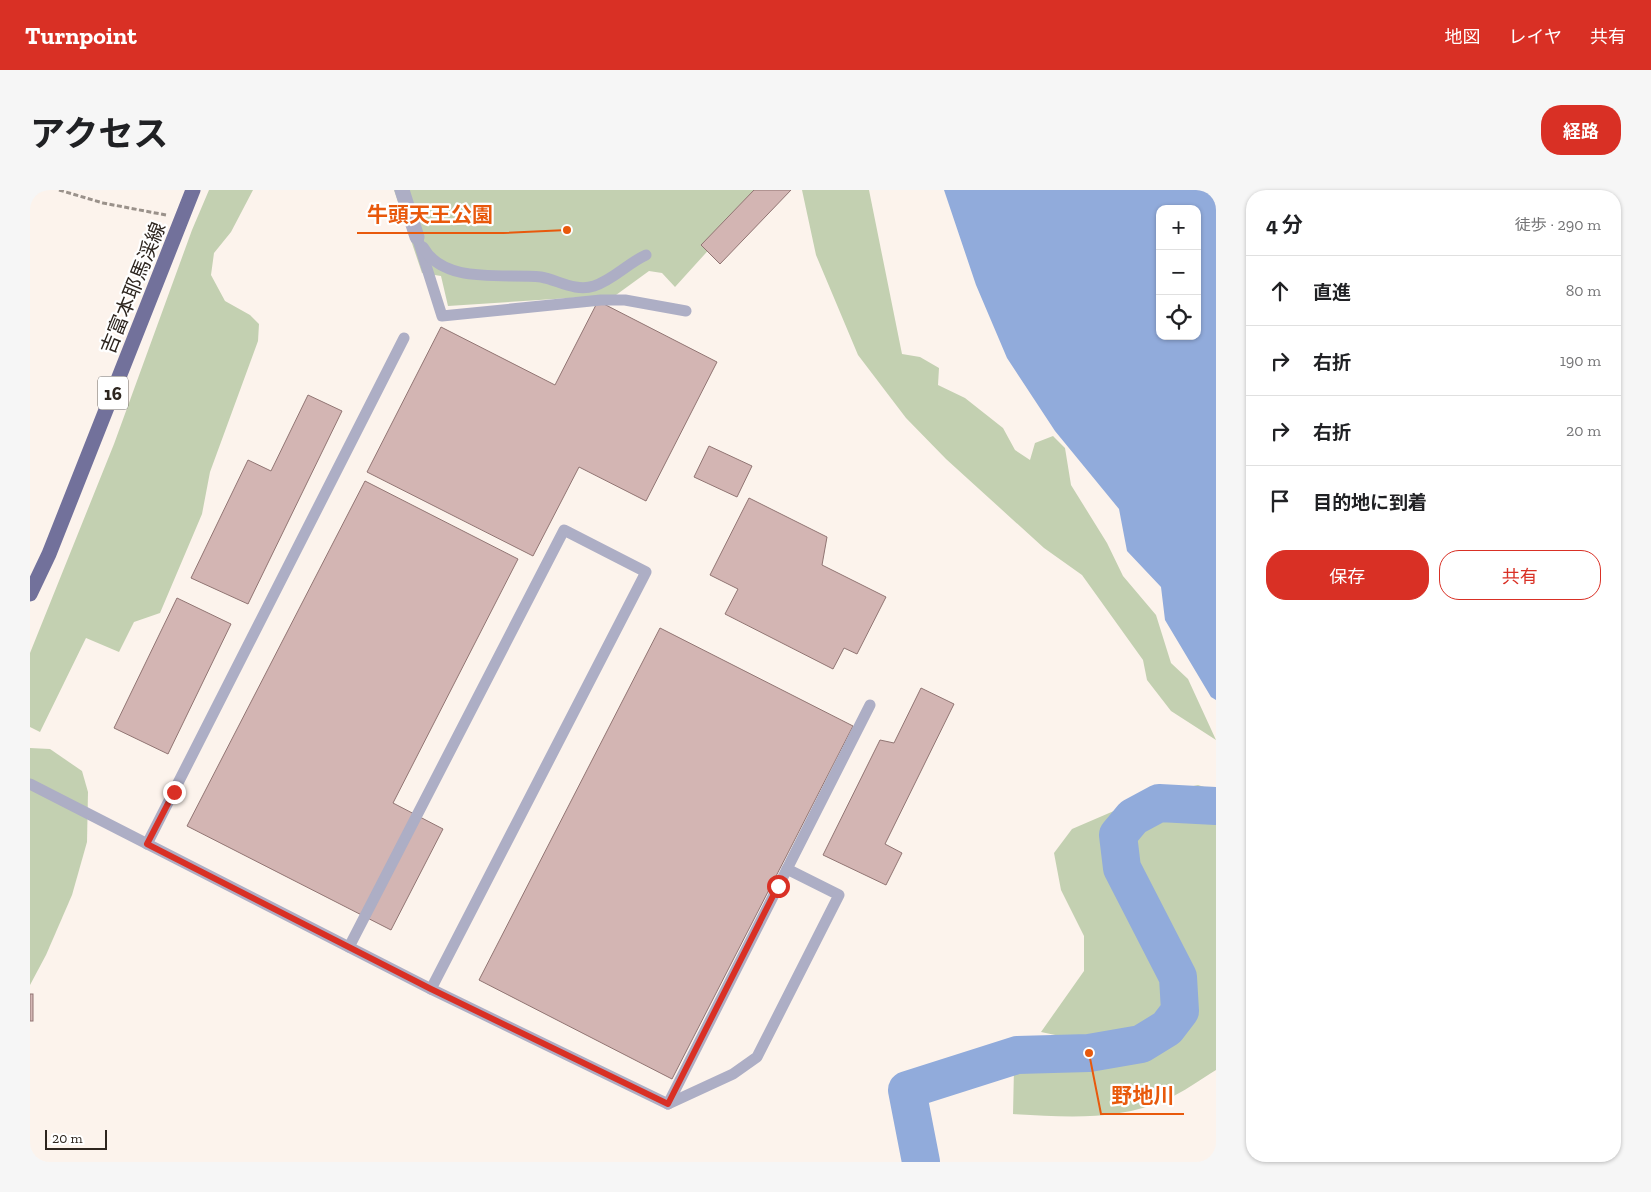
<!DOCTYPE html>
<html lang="ja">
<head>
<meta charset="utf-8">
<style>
	:root { --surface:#fff; --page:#f6f6f6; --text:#202124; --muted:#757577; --line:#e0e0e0; --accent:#d93025 }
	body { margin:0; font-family:"Zilla Slab","Noto Sans JP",serif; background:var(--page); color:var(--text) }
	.controls { position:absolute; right:15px; top:15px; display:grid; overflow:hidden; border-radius:10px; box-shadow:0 1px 4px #0004 }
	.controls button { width:45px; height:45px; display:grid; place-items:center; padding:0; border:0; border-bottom:1px solid var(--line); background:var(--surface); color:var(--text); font:25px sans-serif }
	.scale { position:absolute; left:15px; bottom:12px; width:62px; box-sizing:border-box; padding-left:5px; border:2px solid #2d251e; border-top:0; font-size:14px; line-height:18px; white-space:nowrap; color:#2d251e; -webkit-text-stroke:4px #fff; paint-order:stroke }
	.stop { position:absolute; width:15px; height:15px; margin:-11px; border:4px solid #d93025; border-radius:50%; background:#fff }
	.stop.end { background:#d93025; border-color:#fff; box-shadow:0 1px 5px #0008 }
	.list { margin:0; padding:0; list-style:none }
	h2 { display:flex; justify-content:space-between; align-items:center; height:65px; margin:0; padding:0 20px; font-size:21px }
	h2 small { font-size:16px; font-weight:400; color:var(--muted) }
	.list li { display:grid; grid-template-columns:32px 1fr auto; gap:15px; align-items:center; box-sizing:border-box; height:70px; padding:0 20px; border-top:1px solid var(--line) }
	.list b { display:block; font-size:19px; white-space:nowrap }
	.list em { font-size:16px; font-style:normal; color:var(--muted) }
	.actions { display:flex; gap:10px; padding:15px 20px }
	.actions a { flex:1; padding:11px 0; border:1px solid var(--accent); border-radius:20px; text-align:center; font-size:18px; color:var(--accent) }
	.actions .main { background:var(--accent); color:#fff }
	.icon { flex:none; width:28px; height:28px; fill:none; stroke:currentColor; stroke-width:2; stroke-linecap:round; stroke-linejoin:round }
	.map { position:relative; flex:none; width:1186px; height:972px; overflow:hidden; border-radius:20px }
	header { display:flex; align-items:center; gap:30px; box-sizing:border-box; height:70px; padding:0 25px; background:var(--accent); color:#fff }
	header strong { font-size:24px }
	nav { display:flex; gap:28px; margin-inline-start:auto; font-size:18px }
	.intro { display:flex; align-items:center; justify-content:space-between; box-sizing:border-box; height:120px; padding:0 30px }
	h1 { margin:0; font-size:35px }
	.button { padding:12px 22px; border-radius:20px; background:var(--accent); color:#fff; font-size:18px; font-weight:700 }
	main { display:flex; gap:30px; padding:0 30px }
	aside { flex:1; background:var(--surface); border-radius:20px; box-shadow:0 1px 4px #0004 }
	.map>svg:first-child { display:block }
	.green { fill:#c3d0b1 }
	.water { fill:#91abdb; fill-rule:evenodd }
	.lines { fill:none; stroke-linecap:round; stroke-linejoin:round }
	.river { stroke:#91abdb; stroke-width:38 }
	.building { fill:#d3b5b3; stroke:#917573 }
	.path { stroke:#9a918a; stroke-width:3; stroke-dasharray:5 2.5; stroke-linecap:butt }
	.lane { stroke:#adaec5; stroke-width:11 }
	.street { stroke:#adaec5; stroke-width:15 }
	.primary { stroke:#72719b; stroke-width:15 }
	.route { stroke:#d93025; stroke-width:6 }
	.labels { text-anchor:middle; stroke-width:4.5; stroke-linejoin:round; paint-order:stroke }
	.shield { fill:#fff; stroke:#6c6662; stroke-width:1 }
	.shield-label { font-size:19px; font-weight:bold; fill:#2d251e }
	.street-label { font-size:20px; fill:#2d251e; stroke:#fff }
	.leader { fill:none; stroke:#e8590c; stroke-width:2 }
	.callout-dot { fill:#e8590c; stroke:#fff; stroke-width:2 }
	.callout-label { font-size:21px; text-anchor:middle; font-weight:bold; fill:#e8590c; stroke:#fff; stroke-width:4.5; stroke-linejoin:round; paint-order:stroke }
</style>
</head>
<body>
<header>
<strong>Turnpoint</strong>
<nav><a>地図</a><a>レイヤ</a><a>共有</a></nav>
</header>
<div class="intro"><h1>アクセス</h1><a class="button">経路</a></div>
<main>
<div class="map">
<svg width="1186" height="972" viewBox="0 0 1186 972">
	<rect width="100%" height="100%" fill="#fcf3ec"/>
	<g class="green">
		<polygon points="179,0 223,0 201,42 184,63 181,85 195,111 220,125 229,134 228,151 180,282 172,324 130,423 104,432 89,462 56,448 10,542 0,537 0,463 84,254 162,40"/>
		<polygon points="364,0 733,0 645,97 632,83 619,81 586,105 418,116 411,86 392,83"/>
		<polygon points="772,0 839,0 872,164 890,167 909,178 908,195 935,208 973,238 985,260 1000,270 1005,253 1023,246 1035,258 1041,295 1077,353 1093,386 1126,425 1141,473 1158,489 1186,550 1141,521 1117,490 1113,470 1052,385 1014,358 916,269 876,228 828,165 786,65"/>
		<polygon points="0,558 20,559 52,581 58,602 57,652 42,705 16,765 0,795"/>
		<path d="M1168,595l18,6v279c-16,10 -33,22 -50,30 -50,21 -100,17 -153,14l1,-46 46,-32 -19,-4 43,-61v-35l-23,-46 -7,-37 18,-24 79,-34z"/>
	</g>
	<path class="water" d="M914,0h272v510l-5,-3 -46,-77 -4,-33 -34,-36 -8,-42 -64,-78 -48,-73 -31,-73zM1130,19h37v127h-37z"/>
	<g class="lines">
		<polyline class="river" points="891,972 877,900 987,865 1059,863 1111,854 1137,838 1150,821 1148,787 1092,678 1088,645 1103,627 1129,613 1186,616"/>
	</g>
	<g class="building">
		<polygon points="724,0 761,0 690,74 671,55"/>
		<polygon points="568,111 687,172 616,311 549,277 503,366 337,282 411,137 525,195"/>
		<polygon points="278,205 312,221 218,414 161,388 218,270 241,281"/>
		<polygon points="679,256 722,276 707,307 664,287"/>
		<polygon points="335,291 488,369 363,613 413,639 361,740 157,636"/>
		<polygon points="719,308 797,347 792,375 856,407 827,464 814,458 803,479 695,424 708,399 680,385"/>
		<polygon points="147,408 201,434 138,564 84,538"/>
		<polygon points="630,438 823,536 642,889 449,790"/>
		<polygon points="891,498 924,514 855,654 872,663 856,695 793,665 850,550 864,553"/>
		<rect x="0" y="804" width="3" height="27"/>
	</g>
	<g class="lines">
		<polyline class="path" points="29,0 73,13 136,25"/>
		<g class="lane">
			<polyline points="387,47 412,126 571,110 595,110 656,121"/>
			<path d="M393,57c21,38 81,26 118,30 17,3 34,15 53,9 19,-6 34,-23 52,-31"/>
			<polyline points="0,594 401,799 638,914 703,884 727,867 809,705 757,679"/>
			<polyline points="117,654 374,148"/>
			<polyline points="319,757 534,340 616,382 401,799"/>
			<polyline points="638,914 840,515"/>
		</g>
		<polyline class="street" points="372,0 387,47"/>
		<polyline class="primary" points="0,404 19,364 163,0"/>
	</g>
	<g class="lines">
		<polyline class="route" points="144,602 117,654 401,799 638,914 748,696"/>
	</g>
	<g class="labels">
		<rect class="shield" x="68" y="186.5" width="30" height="33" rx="4"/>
		<g class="shield-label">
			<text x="83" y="210">16</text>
		</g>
		<g class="street-label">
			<text transform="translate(103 98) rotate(-68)" y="7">吉富本耶馬渓線</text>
		</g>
	</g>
	<path class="leader" d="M537 40L473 43H327M1059 863L1071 924H1154"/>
	<g class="callout-dot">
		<circle cx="537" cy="40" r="5"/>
		<circle cx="1059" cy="863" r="5"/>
	</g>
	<g class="callout-label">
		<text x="400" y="32">牛頭天王公園</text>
		<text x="1113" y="913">野地川</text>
	</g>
</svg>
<div class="controls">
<button>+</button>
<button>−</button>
<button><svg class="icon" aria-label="locate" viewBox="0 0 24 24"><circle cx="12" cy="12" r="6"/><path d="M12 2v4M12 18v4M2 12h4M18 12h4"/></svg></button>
</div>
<div class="scale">20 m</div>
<div class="stop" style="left:748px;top:696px"></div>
<div class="stop end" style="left:144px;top:602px"></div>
</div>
<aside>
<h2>4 分<small>徒歩 · 290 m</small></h2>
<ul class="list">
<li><svg class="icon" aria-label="ahead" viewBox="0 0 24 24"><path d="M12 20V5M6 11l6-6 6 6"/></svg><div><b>直進</b></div><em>80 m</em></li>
<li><svg class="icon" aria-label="right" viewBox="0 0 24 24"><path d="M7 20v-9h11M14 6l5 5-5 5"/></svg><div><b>右折</b></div><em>190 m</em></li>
<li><svg class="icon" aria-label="right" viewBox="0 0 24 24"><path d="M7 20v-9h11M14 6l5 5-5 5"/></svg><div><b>右折</b></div><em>20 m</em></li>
<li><svg class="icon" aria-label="arrive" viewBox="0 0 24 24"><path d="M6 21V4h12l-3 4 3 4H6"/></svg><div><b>目的地に到着</b></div></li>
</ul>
<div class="actions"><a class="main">保存</a><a>共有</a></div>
</aside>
</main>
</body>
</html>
